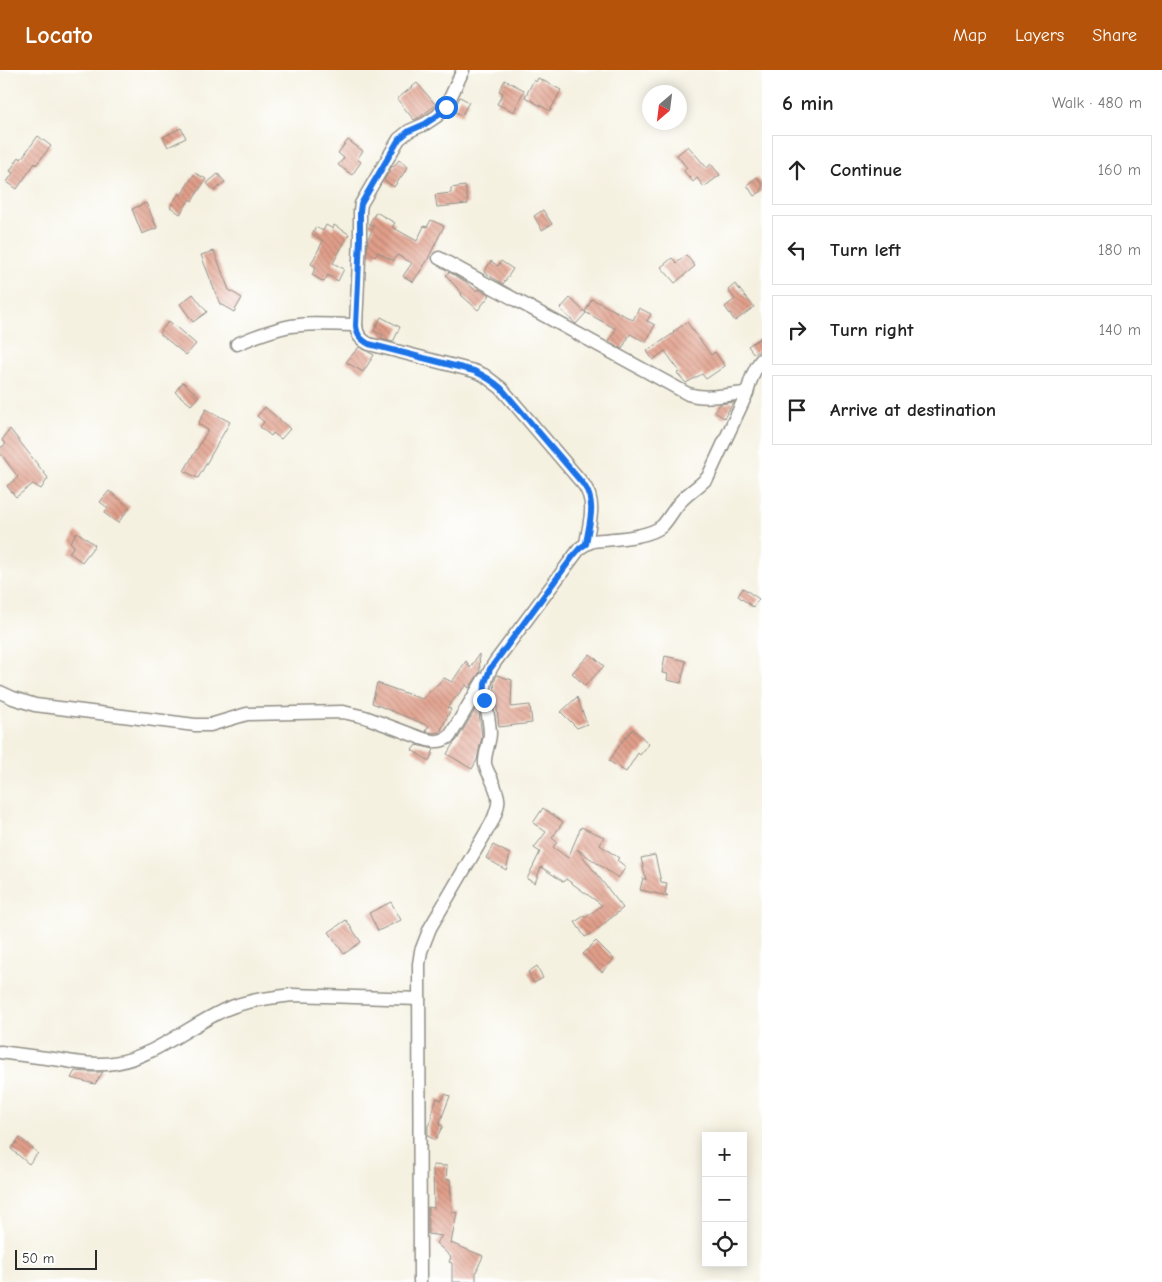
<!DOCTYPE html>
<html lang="en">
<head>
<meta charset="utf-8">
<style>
	:root { --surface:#fff; --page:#f6f6f6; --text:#222; --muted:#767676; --line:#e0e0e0; --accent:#b45309 }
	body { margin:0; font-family:"Comic Neue",sans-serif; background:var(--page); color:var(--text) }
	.controls { position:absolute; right:15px; bottom:15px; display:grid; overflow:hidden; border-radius:0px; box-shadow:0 2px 12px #0003 }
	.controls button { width:45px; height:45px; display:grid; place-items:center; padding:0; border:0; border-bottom:1px solid var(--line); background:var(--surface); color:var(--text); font:25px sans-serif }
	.compass { position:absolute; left:642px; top:15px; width:45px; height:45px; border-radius:50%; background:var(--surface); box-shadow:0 2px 12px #0003; rotate:208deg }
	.scale { position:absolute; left:15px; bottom:12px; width:82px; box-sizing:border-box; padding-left:5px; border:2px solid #2b2b2b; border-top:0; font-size:14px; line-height:18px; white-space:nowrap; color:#2b2b2b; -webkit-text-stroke:4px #fff; paint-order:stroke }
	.stop { position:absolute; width:15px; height:15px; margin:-11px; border:4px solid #1a73e8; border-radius:50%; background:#fff }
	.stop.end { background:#1a73e8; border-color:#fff; box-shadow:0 1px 5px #0008 }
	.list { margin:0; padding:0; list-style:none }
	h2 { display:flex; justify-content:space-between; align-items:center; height:65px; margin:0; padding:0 20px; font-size:21px }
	h2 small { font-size:16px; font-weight:400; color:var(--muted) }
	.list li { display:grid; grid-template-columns:32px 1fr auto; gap:15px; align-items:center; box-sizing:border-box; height:70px; margin:0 10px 10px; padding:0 10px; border:1px solid var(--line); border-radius:0px }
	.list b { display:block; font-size:19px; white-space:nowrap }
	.list em { font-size:16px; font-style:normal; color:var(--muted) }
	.icon { flex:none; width:28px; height:28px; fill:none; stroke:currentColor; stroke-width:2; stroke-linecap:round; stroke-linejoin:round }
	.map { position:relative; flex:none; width:762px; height:1212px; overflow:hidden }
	header { display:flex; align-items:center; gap:30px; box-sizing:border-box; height:70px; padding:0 25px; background:var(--accent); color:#fff }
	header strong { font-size:24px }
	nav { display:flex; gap:28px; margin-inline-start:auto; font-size:18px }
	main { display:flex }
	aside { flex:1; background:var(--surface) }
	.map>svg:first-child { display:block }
	.building { fill:url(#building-back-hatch) }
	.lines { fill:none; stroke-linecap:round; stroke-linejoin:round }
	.street-casing { stroke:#908e86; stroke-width:15 }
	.street { stroke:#fff; stroke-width:12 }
	.route { stroke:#1a73e8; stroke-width:6 }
</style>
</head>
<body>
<header>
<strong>Locato</strong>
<nav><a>Map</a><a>Layers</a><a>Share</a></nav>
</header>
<main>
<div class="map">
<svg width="762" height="1212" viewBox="0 0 762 1212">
	<defs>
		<pattern id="building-back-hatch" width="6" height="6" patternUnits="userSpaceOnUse" patternTransform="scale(1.25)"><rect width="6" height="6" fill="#e19f8a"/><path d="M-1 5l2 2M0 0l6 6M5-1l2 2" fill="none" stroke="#b78271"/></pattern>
	</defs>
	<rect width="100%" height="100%" fill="#fff"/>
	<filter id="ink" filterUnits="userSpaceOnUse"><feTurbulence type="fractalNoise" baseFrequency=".02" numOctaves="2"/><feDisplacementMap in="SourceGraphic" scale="10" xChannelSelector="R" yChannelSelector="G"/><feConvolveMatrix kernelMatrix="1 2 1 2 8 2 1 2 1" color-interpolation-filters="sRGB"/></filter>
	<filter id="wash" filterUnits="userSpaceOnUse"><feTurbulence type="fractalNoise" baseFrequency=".0096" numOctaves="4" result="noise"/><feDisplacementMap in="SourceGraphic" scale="20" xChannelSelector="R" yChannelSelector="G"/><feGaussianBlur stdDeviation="1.12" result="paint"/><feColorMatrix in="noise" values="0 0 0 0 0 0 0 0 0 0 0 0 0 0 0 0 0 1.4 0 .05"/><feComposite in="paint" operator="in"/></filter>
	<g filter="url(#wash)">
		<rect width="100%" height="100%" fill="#f5f1e1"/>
		<g id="blocks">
			<g class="building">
				<polygon points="538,8 561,20 550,41 525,27 534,10 536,12"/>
				<polygon points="505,10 524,20 514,42 497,34 503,23 499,21"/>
				<polygon points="417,13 436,35 420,47 414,50 397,29"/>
				<polygon points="460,27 469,32 462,45 453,41"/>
				<polygon points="181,58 186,68 168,77 163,67"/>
				<polygon points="38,66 51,76 36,95 35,93 17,119 7,112 13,103 10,101 19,87 21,89"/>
				<polygon points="348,70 363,81 357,89 361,92 352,105 338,95 344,88 338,83"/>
				<polygon points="688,76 707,98 711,94 720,105 704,117 697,108 693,112 684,101 687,98 677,85"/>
				<polygon points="399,90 408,97 394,117 384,110 392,96 393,97"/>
				<polygon points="195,103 206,109 192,131 190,129 180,144 170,137 179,123 181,125"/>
				<polygon points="218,104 225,112 214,121 207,113"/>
				<polygon points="757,107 762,114 762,121 754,126 747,115"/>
				<polygon points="465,116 468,134 437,137 435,125 451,123 451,118"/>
				<polygon points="146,133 157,158 142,164 132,139"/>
				<polygon points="543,140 552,154 542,160 534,146"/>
				<polygon points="376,142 395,153 392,157 417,171 424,156 427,157 431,150 444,156 427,191 413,212 403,206 412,193 397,185 393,191 378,182 375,187 367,183 368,168 374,157 369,154"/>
				<polygon points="326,155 333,159 334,155 349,164 333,193 344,199 338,211 328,205 324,212 312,205 316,197 311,194 323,171 312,164 316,157 323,161"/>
				<polygon points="214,181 229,220 242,228 234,242 220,234 201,185"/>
				<polygon points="686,185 695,196 675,213 661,197 672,188 677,193"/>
				<polygon points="491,191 498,196 501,191 513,199 503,214 484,202"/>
				<polygon points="449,202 466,212 476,221 478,219 490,225 478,240 461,225 462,224 446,205"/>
				<polygon points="735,214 754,237 735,251 725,237 735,229 728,220"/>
				<polygon points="193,224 207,242 193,252 180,234"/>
				<polygon points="570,228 586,243 576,254 560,239"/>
				<polygon points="592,229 633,250 639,238 651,244 647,251 655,255 646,272 630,264 622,279 609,271 616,259 585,242"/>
				<polygon points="381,247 400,257 393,272 381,269 383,265 374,261"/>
				<polygon points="169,251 196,274 186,285 159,263"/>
				<polygon points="687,252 711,285 715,282 725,296 706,309 702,304 686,313 677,303 680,302 665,281 653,290 647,281 674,263 673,262"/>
				<polygon points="762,267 762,279 754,284 748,276"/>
				<polygon points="359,277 374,285 363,302 346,292"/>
				<polygon points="183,312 199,326 191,335 175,322"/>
				<polygon points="734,332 724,348 715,342 720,334"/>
				<polygon points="265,337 290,359 281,369 273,363 271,366 260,357 264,352 257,346"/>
				<polygon points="206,339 230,352 198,408 184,401 208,360 198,354"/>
				<polygon points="10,359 48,408 41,419 33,414 16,427 7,416 18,407 0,383 0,378 6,374 2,370"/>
				<polygon points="109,421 130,437 118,453 104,443 108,438 100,432"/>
				<polygon points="77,462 95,475 82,492 69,483 74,476 70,472"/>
				<polygon points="743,518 759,529 753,537 738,526"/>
				<polygon points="479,584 480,602 469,618 466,615 447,638 451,639 440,662 433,663 425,661 429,656 372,633 377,613 422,629 444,608 452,612 466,591 470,598"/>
				<polygon points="590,584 604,596 585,616 572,603"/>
				<polygon points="665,586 686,591 681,613 667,610 668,604 662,603"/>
				<polygon points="497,605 512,610 511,637 530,635 532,653 499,657 494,612"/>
				<polygon points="577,627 587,654 577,658 561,642"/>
				<polygon points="478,635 482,666 477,690 472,699 447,684 453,674 457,670"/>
				<polygon points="633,659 649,674 640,685 638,683 626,702 609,691 624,669"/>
				<polygon points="416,675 434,679 429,691 412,680"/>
				<polygon points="543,738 563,752 552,768 557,772 553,777 568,788 581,757 604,767 600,775 619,788 617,790 626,797 618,808 577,779 623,838 594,862 585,867 575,852 584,846 585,848 602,835 566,809 564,812 541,797 535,813 527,809 540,782 534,778 546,762 533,753"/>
				<polygon points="493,775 510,784 506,800 486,788"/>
				<polygon points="655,785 661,812 667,813 665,823 668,826 640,820 643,808 646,810 641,788"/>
				<polygon points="391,832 401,850 378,861 369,843"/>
				<polygon points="346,850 361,872 344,884 329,862"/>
				<polygon points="596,871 614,889 602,902 583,884"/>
				<polygon points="537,896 543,908 534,913 528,902"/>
				<polygon points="75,1001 87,1002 103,1002 95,1014 71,1008"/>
				<polygon points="445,1024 450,1026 439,1055 443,1056 435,1070 428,1066 428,1056 433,1046 431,1045 437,1028 442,1030"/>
				<polygon points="20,1068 38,1083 29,1094 11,1079"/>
				<polygon points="433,1095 447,1096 446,1110 450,1109 452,1142 457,1143 451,1173 483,1186 476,1202 476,1212 452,1212 452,1193 449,1192 451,1187 436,1173 442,1166 428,1164 428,1137 434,1138"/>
			</g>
		</g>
	</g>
	<g filter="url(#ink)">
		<use href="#blocks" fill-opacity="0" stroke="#908e86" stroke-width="1"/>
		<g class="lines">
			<defs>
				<g id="street">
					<path d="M463,0l-17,37 -9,9 -12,8 -16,7 -10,8 -38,65 -1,7v27l-4,87c1,10 4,14 13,19l105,27 10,4 17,13 83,97c13,19 5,38 2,59"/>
					<path d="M439,188l249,136c19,6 40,0 59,-1"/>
					<path d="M237,274c16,-7 32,-13 49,-17 22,-5 47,-2 70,-2"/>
					<path d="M0,622l13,6 22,7 160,20h15l37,-11 96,-2 22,5 56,21c11,4 20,5 29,-2l34,-57"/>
					<path d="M0,982c20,3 41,5 61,8 17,3 36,6 53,3 38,-6 70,-33 104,-50 22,-12 49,-15 74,-18l127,4"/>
					<path d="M420,1212l-1,-318 2,-13 9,-23 62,-106c9,-20 8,-24 -1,-44 -2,-4 -5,-9 -6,-14 -1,-10 5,-21 5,-31 -1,-28 -14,-44 5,-71l85,-114 6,-4 7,-3c18,-2 56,-3 69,-15 7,-7 12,-18 19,-25 8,-9 19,-15 27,-24l39,-84c3,-12 7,-25 15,-34"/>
				</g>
			</defs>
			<use href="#street" class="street-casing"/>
			<use href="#street" class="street"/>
		</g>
	</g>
	<g class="lines" filter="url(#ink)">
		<path class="route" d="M446,37l-9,9 -12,8 -16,7 -10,8 -38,65 -1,7v27l-4,88c1,9 4,13 13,18l105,27c11,5 19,10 27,17l83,97c13,19 5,38 2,59l-6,4 -6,7 -84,114 -5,14 -1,17"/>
	</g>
</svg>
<div class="controls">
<button>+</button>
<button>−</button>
<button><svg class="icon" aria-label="locate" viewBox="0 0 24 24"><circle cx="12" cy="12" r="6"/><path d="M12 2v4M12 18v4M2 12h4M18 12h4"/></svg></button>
</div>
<svg class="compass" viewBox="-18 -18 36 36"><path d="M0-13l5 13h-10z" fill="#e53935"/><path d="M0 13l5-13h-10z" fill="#767676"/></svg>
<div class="scale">50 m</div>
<div class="stop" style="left:446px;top:37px"></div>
<div class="stop end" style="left:484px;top:630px"></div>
</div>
<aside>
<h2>6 min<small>Walk · 480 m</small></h2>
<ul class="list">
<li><svg class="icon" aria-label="ahead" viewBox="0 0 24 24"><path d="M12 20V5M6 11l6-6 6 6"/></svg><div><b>Continue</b></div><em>160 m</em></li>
<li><svg class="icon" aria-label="left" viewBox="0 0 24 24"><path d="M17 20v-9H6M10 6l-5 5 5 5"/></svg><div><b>Turn left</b></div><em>180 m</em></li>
<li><svg class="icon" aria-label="right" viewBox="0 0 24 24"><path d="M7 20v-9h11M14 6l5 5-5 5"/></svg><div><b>Turn right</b></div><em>140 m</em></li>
<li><svg class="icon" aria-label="arrive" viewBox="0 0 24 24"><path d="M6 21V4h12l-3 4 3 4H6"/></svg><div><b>Arrive at destination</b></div></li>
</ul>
</aside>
</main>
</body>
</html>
